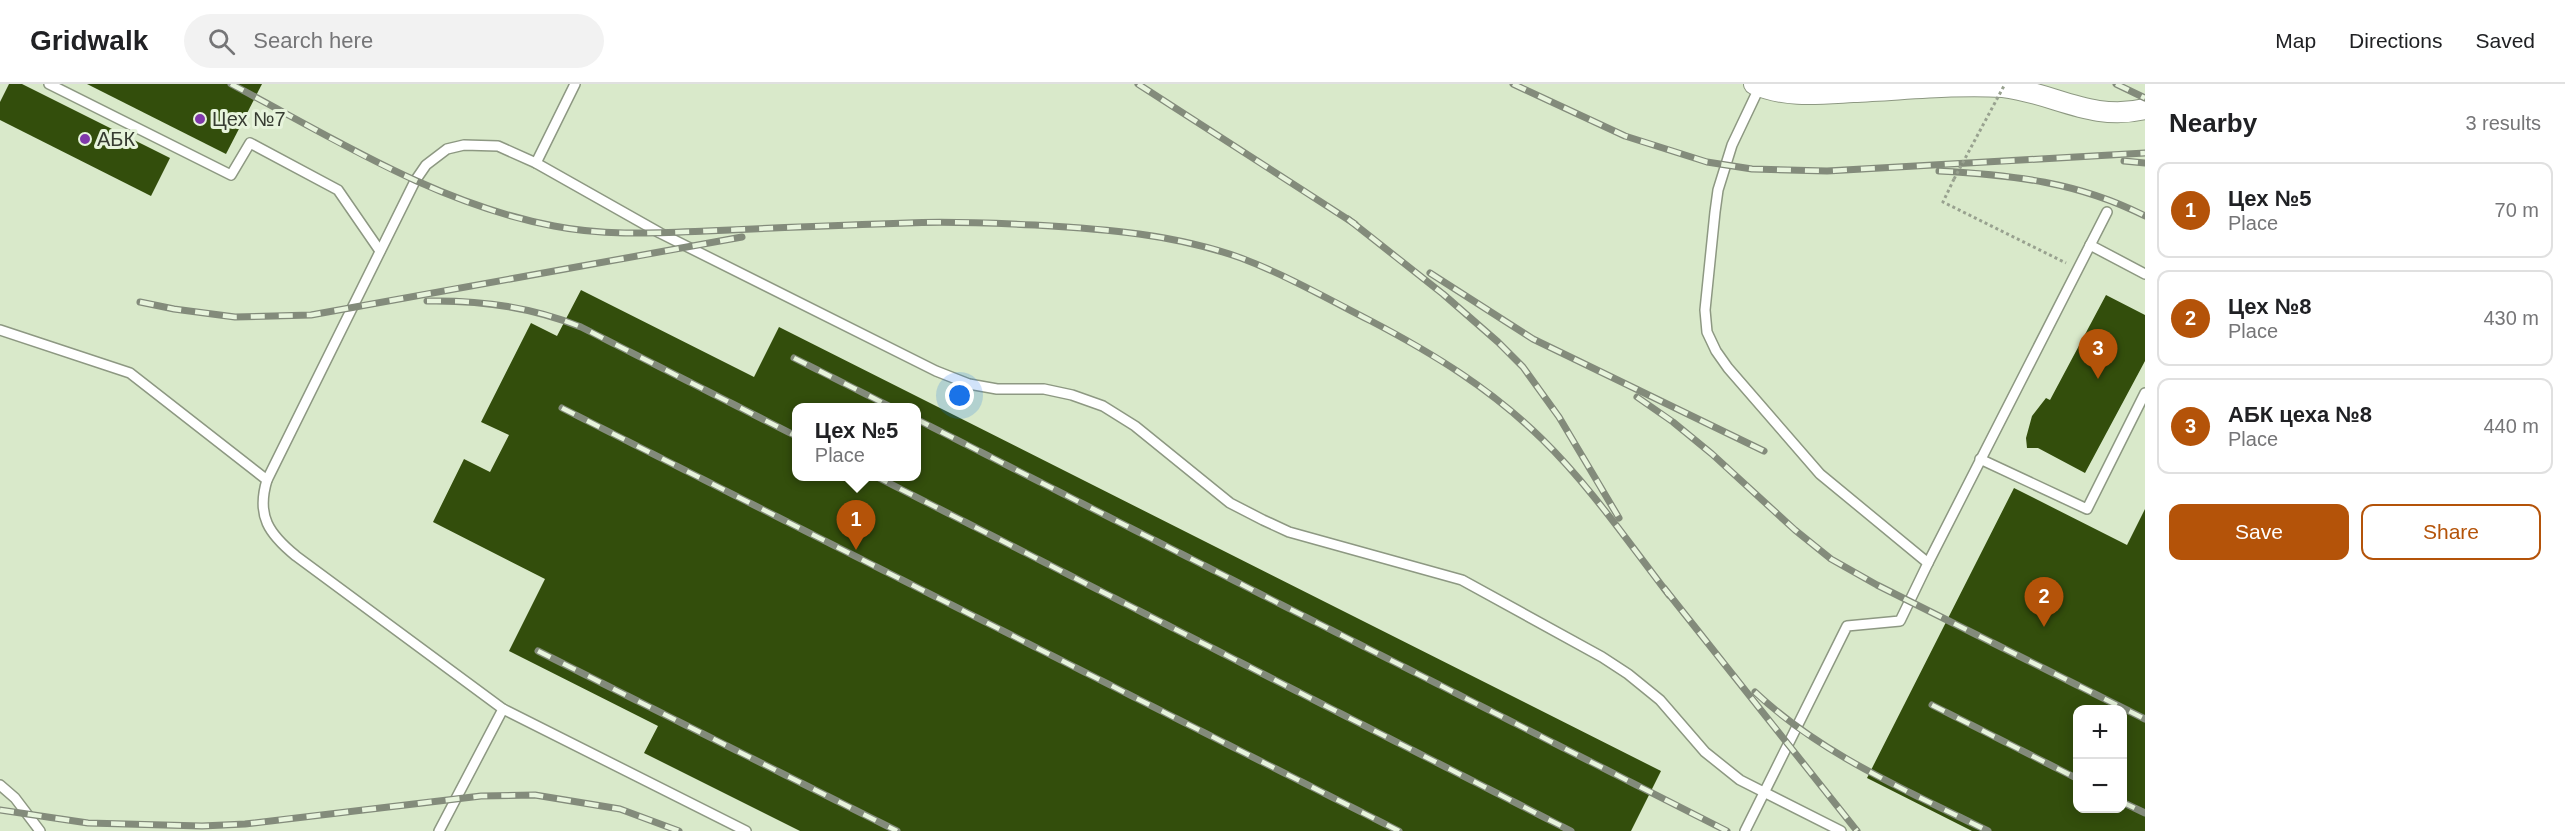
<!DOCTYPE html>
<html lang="en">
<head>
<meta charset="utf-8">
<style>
	:root { --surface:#fff; --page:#f2f2f2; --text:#202124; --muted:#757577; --line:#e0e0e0; --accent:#b45309 }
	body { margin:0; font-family:Arial,sans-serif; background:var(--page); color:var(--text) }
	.controls { position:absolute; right:18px; bottom:18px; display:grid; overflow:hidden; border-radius:12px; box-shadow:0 3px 15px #0003 }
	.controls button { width:54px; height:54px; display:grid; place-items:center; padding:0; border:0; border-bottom:2px solid var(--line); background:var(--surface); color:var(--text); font:30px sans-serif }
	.you { position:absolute; left:960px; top:312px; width:21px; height:21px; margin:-15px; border:4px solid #fff; border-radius:50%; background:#1a73e8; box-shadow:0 0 0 9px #1a73e833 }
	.badge { display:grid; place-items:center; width:39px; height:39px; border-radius:50%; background:var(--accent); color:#fff; font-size:20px; font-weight:700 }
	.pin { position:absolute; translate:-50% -50px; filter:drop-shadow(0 2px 3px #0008) }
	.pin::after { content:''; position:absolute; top:32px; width:21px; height:18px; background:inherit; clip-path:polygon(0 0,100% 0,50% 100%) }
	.popup { position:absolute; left:792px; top:319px; width:129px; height:78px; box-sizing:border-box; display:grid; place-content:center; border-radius:12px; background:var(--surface); filter:drop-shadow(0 2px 4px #0005); font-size:20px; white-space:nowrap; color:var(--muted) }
	.popup b { font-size:22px; color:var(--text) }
	.popup::after { content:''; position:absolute; left:50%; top:100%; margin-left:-12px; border:12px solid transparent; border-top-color:var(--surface) }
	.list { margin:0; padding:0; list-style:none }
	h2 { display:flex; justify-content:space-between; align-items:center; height:78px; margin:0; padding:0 24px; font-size:26px }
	h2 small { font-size:20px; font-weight:400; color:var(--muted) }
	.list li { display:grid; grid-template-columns:39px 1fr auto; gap:18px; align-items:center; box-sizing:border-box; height:96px; margin:0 12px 12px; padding:0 12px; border:2px solid var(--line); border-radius:12px }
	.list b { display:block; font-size:22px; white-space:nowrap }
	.list p { margin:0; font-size:20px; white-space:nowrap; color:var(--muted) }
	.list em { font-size:20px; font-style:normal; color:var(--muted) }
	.actions { display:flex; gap:12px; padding:18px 24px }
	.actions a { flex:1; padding:14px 0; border:2px solid var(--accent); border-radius:12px; text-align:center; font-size:21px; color:var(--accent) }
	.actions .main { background:var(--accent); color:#fff }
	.icon { flex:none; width:33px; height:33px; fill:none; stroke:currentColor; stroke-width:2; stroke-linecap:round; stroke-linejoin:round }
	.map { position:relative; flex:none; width:2145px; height:747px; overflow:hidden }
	header { display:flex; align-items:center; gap:36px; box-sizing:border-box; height:84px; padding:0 30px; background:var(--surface); border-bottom:2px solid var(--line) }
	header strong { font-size:28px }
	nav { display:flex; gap:33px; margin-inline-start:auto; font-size:21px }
	.search { width:420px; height:54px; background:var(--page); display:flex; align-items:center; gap:15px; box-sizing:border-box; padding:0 21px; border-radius:33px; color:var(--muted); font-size:22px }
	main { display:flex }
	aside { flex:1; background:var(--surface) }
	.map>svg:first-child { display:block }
	.built { fill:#d9e9ca; fill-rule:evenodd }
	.building { fill:#334e0c; fill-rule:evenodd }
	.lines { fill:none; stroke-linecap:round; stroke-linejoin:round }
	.service-casing { stroke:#8d9882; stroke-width:12 }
	.minor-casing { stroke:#8d9882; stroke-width:22 }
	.path { stroke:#98a18f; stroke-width:3; stroke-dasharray:3 3; stroke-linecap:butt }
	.service { stroke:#fff; stroke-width:9 }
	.minor { stroke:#fff; stroke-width:20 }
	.rail-casing { stroke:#838b7b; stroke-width:7 }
	.rail { stroke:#e7f4dc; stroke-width:4.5; stroke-dasharray:14; stroke-linecap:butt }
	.path-bridge { stroke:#98a18f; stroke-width:3; stroke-dasharray:3 3; stroke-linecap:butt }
	.poi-dot { fill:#8038ab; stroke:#e7f4dc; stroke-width:2 }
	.labels { text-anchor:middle; stroke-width:6; stroke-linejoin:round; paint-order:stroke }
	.poi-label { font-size:20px; fill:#373c32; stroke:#e7f4dc; text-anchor:start }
</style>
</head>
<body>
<header>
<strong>Gridwalk</strong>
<div class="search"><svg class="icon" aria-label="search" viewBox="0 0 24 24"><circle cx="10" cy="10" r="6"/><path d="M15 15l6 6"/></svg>Search here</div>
<nav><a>Map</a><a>Directions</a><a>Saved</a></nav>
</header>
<main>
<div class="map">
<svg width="2145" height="747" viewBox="0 0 2145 747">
	<rect width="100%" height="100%" fill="#e7f4dc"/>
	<path class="built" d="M0,0h2145v747h-2145zM796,324h120v68h-120zM2078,626h44v98h-44z"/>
	<g class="building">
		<polygon points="9,0 22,0 170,74 151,112 0,36 0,18"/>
		<polygon points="87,0 262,0 226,70"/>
		<path d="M581,206l173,87 25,-50 882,444 -30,60h-831l-156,-78 14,-27 -149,-75 36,-72 -112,-57 31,-63 26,13 19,-37 -28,-13 50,-99 26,13zM796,324h120v68h-120z"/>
		<polygon points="2106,211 2145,231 2145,277 2085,389 2038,364 2027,364 2026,354 2032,332 2046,314 2050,316"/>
		<path d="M2014,404l113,57 18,-36v322h-173l-105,-53zM2078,626h44v98h-44z"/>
	</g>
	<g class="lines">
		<defs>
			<g id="service">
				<polyline points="49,0 231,91 250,59 338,106 380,167"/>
				<polyline points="536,79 575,0"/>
				<polyline points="2090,161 2145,190"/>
				<polyline points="0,246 130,289 267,396"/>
				<polyline points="1980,375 2087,425 2145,309"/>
				<polyline points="1928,479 2107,128"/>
				<polyline points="0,701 15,714 40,747"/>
				<polyline points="439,747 503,625"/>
				<path d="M746,747l-243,-122 -207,-153c-27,-22 -40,-40 -29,-76l148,-299 11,-16 21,-16 17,-4 34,1 38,17 124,70 276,138 33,13 28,5h47l28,6 31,11 32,20 95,77 33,17 26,12 173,48 140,77 26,17 32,26 45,52 35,28 101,51"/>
				<polyline points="1745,747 1847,542 1900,537 1928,479 1820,390 1728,284 1716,267 1707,248 1705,226 1715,128 1718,106 1732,61 1760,2"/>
			</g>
			<path id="minor" d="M1754,0c32,14 65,10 99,8 49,-2 101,-8 150,-5 51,6 89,35 142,22"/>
		</defs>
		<use href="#service" class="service-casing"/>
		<use href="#minor" class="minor-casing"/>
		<polyline class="path" points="1954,95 1943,118 2066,179"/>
		<use href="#service" class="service"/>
		<use href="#minor" class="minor"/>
		<defs>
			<g id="rail">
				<path d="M231,0c104,55 206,120 323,142 50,10 101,7 152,5 67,-3 134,-6 201,-8 42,-2 85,0 128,2 70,4 139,9 206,33 45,17 87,41 130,63 63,33 120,68 171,118 48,47 86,103 127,156"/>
				<polyline points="1138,0 1355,140"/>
				<polyline points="1513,0 1625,52 1707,78 1752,85 1827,87 2145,69"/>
				<polyline points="2116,0 2145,14"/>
				<polyline points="2124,77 2145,79"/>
				<path d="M1939,87c74,4 139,11 206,45"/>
				<polyline points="1348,135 1443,210 1498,258 1523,283 1559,333 1619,434"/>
				<polyline points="1430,189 1533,255 1764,367"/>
				<path d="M427,217c54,-1 105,6 154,26l215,109"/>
				<polyline points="140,218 174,225 235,233 311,231 742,153"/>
				<polyline points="794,274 893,324"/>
				<polyline points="1637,313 1673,338 1712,370 1795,446 1831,475 1877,501 2145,635"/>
				<polyline points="562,324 1399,747"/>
				<polyline points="916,335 1727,747"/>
				<polyline points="875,392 1571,747"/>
				<polyline points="1664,504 1857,747"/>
				<polyline points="538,567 897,747"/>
				<path d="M1755,608c67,63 151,98 233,139"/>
				<polyline points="1932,621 2078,695"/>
				<polyline points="2122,718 2145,729"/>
				<polyline points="0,726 88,739 202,742 245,740 481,712 535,711 620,725 679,747"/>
			</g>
		</defs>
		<use href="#rail" class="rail-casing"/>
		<use href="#rail" class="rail"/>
		<polyline class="path-bridge" points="1954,95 2005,0"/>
	</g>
	<g class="poi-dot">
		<circle cx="200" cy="35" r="6"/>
		<circle cx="85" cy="55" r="6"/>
	</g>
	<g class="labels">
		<g class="poi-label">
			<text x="212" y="42">Цех №7</text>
			<text x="97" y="62">АБК</text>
		</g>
	</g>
</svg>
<div class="controls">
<button>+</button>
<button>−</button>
</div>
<div class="you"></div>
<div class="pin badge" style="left:856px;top:466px">1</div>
<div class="popup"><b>Цех №5</b>Place</div>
<div class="pin badge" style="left:2044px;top:543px">2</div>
<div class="pin badge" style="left:2098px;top:295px">3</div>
</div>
<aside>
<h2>Nearby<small>3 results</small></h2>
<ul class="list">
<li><span class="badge">1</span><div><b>Цех №5</b><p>Place</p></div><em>70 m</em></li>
<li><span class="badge">2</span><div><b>Цех №8</b><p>Place</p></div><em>430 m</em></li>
<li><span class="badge">3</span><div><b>АБК цеха №8</b><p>Place</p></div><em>440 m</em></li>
</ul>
<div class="actions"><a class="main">Save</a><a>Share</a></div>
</aside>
</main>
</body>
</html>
